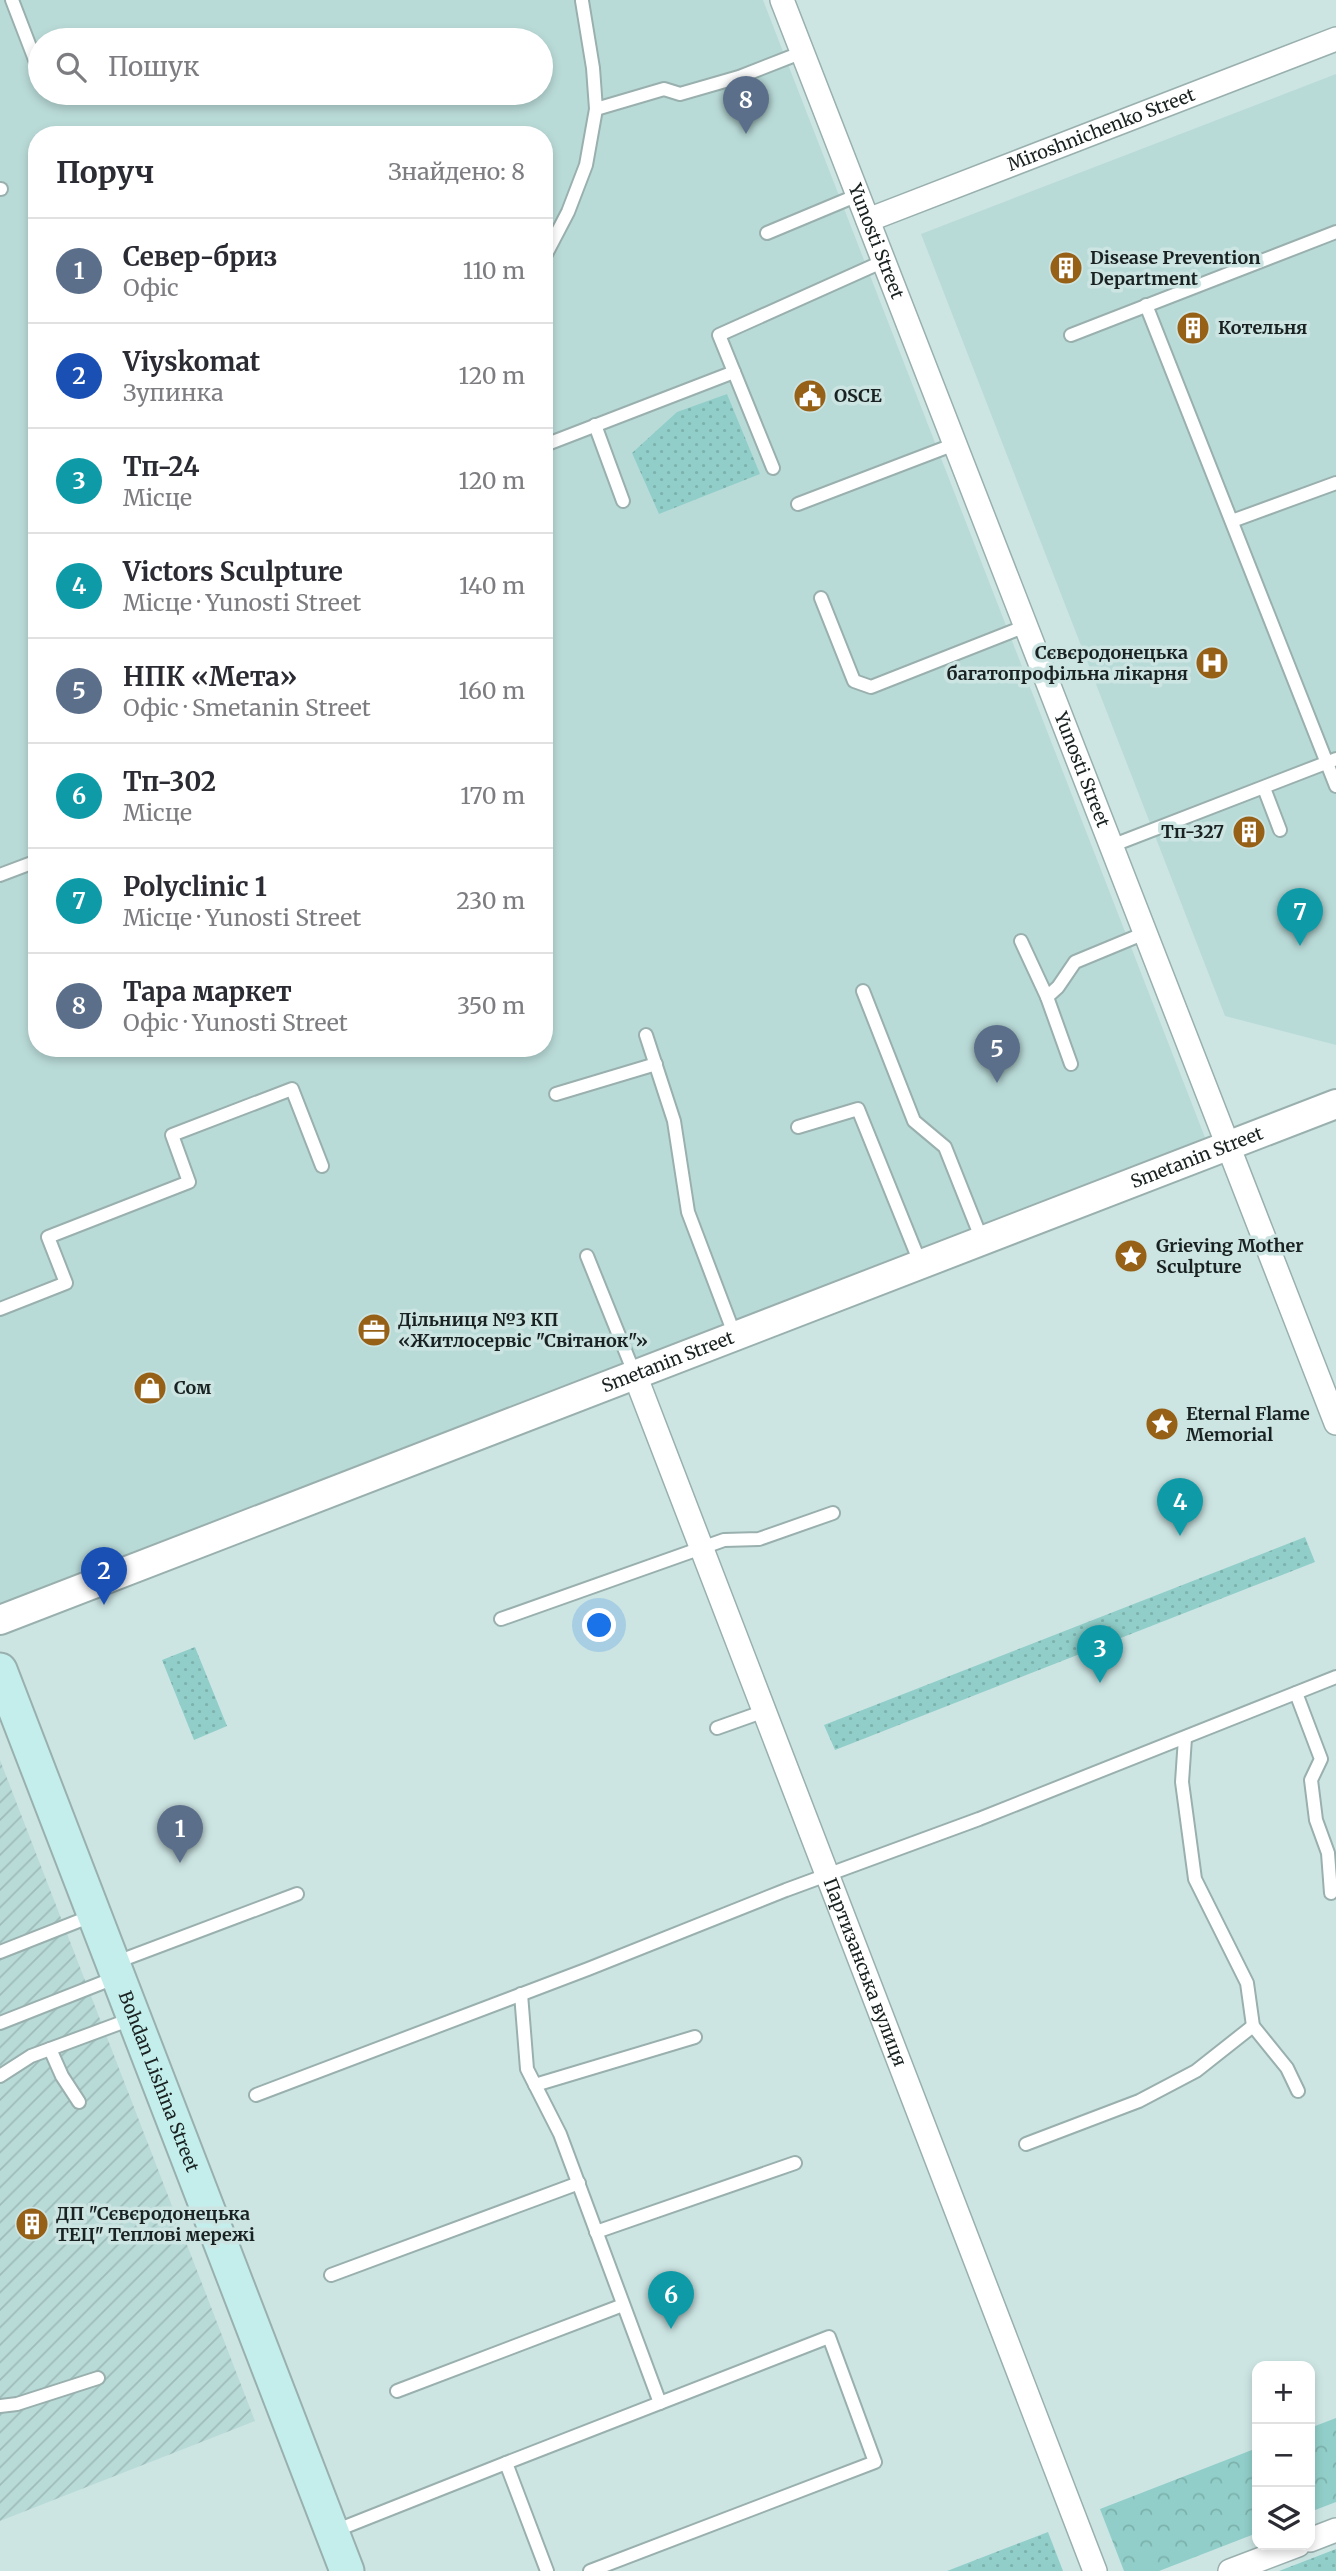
<!DOCTYPE html>
<html lang="uk">
<head>
<meta charset="utf-8">
<style>
	:root { --surface:#fff; --page:#f7f7f7; --text:#2b2b33; --muted:#7c7c81; --line:#e1e1e2; --accent:#7c3aed }
	body { margin:0; font-family:Merriweather,serif; background:var(--page); color:var(--text) }
	.controls { position:absolute; right:21px; bottom:21px; display:grid; overflow:hidden; border-radius:14px; box-shadow:0 4px 10px #0003 }
	.controls button { width:63px; height:63px; display:grid; place-items:center; padding:0; border:0; border-bottom:2px solid var(--line); background:var(--surface); color:var(--text); font:35px sans-serif }
	.you { position:absolute; left:600px; top:1626px; width:24px; height:24px; margin:-18px; border:5px solid #fff; border-radius:50%; background:#1a73e8; box-shadow:0 0 0 10px #1a73e833 }
	.badge { display:grid; place-items:center; width:46px; height:46px; border-radius:50%; background:var(--accent); color:#fff; font-size:23px; font-weight:700 }
	.pin { position:absolute; translate:-50% -58px; filter:drop-shadow(0 2px 4px #0008) }
	.pin::after { content:''; position:absolute; top:37px; width:24px; height:21px; background:inherit; clip-path:polygon(0 0,100% 0,50% 100%) }
	.list { margin:0; padding:0; list-style:none }
	h2 { display:flex; justify-content:space-between; align-items:center; height:91px; margin:0; padding:0 28px; font-size:30px }
	h2 small { font-size:23px; font-weight:400; color:var(--muted) }
	.list li { display:grid; grid-template-columns:46px 1fr auto; gap:21px; align-items:center; box-sizing:border-box; height:105px; padding:0 28px; border-top:2px solid var(--line) }
	.list b { display:block; font-size:26px; white-space:nowrap }
	.list p { margin:0; font-size:23px; white-space:nowrap; color:var(--muted) }
	.list em { font-size:23px; font-style:normal; color:var(--muted) }
	.icon { flex:none; width:38px; height:38px; fill:none; stroke:currentColor; stroke-width:2; stroke-linecap:round; stroke-linejoin:round }
	.map { position:relative; flex:none; width:1336px; height:2571px; overflow:hidden }
	.search { position:absolute; background:var(--surface); box-shadow:0 4px 10px #0003; left:28px; top:28px; width:525px; height:77px; display:flex; align-items:center; gap:18px; box-sizing:border-box; padding:0 24px; border-radius:38px; color:var(--muted); font-size:26px }
	.panel { position:absolute; background:var(--surface); box-shadow:0 4px 10px #0003; left:28px; top:126px; width:525px; height:931px; border-radius:28px }
	.map>svg:first-child { display:block }
	.built { fill:#b9dbd8; fill-rule:evenodd }
	.industrial { fill:url(#industrial-furrows) }
	.grass { fill:url(#grass-dots) }
	.park { fill:url(#park-crowns) }
	.lines { fill:none; stroke-linecap:round; stroke-linejoin:round }
	.service-casing { stroke:#99b0ae; stroke-width:16 }
	.minor-casing { stroke:#99b0ae; stroke-width:26 }
	.tertiary-casing { stroke:#99b0ae; stroke-width:32 }
	.secondary-casing { stroke:#99b0ae; stroke-width:37 }
	.service { stroke:#fff; stroke-width:12 }
	.minor { stroke:#fff; stroke-width:23 }
	.tertiary { stroke:#fff; stroke-width:28 }
	.secondary { stroke:#c4eeec; stroke-width:33 }
	.labels { text-anchor:middle; stroke-width:7; stroke-linejoin:round; paint-order:stroke }
	.street-label { font-size:18px; fill:#192221; stroke:#cce5e3 }
	.poi-label { font-size:18px; font-weight:bold; fill:#192221; stroke:#cce5e3; text-anchor:start }
</style>
</head>
<body>
<div class="map">
<svg width="1336" height="2571" viewBox="0 0 1336 2571">
	<defs>
		<pattern id="industrial-furrows" width="10" height="10" patternUnits="userSpaceOnUse" patternTransform="scale(1.75)"><rect width="10" height="10" fill="#b9dbd8"/><path d="M-1 1l2-2M0 10L10 0M9 11l2-2" fill="none" stroke="#9ebcb9"/></pattern>
		<pattern id="grass-dots" width="8" height="8" patternUnits="userSpaceOnUse" patternTransform="scale(1.75)"><rect width="8" height="8" fill="#91cec9"/><path d="M2 2h.1M6 6h.1" fill="none" stroke="#7cb1ac" stroke-width="1.8" stroke-linecap="round"/></pattern>
		<pattern id="park-crowns" width="20" height="18" patternUnits="userSpaceOnUse" patternTransform="scale(1.75)"><rect width="20" height="18" fill="#91cec9"/><path d="M2 6a3 3 0 1 1 6 0M12 15a3 3 0 1 1 6 0" fill="none" stroke="#7cb1ac"/></pattern>
	</defs>
	<rect width="100%" height="100%" fill="#cce5e3"/>
	<g class="built">
		<path d="M0,0h763l443,1140 -1206,466zM40,40h501v53h-501zM37,135h507v913h-507z"/>
		<polygon points="1336,74 1336,1045 1225,1016 921,234"/>
	</g>
	<polygon class="industrial" points="0,1760 255,2421 0,2521"/>
	<g class="grass">
		<polygon points="727,394 760,474 659,514 632,453 677,412"/>
		<polygon points="1305,1537 1315,1562 835,1750 824,1725"/>
		<polygon points="195,1647 227,1726 194,1740 162,1660"/>
		<polygon points="1048,2532 1063,2571 947,2571"/>
		<polygon points="1336,2549 1336,2571 1279,2571"/>
	</g>
	<g class="park">
		<polygon points="1336,2418 1336,2502 1310,2512 1310,2428"/>
		<polygon points="1257,2448 1257,2533 1159,2571 1124,2571 1100,2509"/>
	</g>
	<g class="lines">
		<defs>
			<g id="service">
				<polyline points="12,0 37,65"/>
				<polyline points="582,1 593,68 596,109"/>
				<polyline points="0,189 1,189"/>
				<polyline points="767,233 858,195"/>
				<polyline points="544,258 568,212 586,165 596,109 664,89 680,94 739,77 803,52"/>
				<polyline points="1146,305 1336,786"/>
				<polyline points="1071,335 1336,232"/>
				<polyline points="595,425 623,501"/>
				<polyline points="550,443 734,372"/>
				<polyline points="773,468 719,335 884,261"/>
				<polyline points="798,504 955,444"/>
				<polyline points="1232,521 1336,483"/>
				<polyline points="821,598 854,681 871,687 1026,626"/>
				<polyline points="1264,788 1280,830"/>
				<polyline points="1111,846 1336,759"/>
				<polyline points="0,875 37,861"/>
				<polyline points="1021,941 1047,997"/>
				<polyline points="863,991 914,1121 945,1147 982,1240"/>
				<polyline points="646,1035 674,1121 688,1212 735,1336"/>
				<polyline points="1071,1064 1047,997 1058,987 1075,962 1145,933"/>
				<polyline points="556,1094 656,1064"/>
				<polyline points="798,1127 858,1109 921,1265"/>
				<polyline points="587,1256 635,1375"/>
				<polyline points="0,1309 66,1283 48,1237 189,1182 172,1135 292,1089 322,1166"/>
				<polyline points="501,1619 724,1540 759,1539 833,1513"/>
				<polyline points="1296,1693 1321,1759 1311,1780 1316,1820 1328,1853 1331,1893"/>
				<polyline points="717,1728 765,1711"/>
				<polyline points="1185,1738 1182,1782 1195,1879 1247,1983 1253,2026 1287,2068 1298,2091"/>
				<polyline points="0,1952 94,1915"/>
				<polyline points="114,1963 297,1894"/>
				<polyline points="521,1994 527,2069 560,2134 660,2403"/>
				<polyline points="0,2023 117,1977"/>
				<polyline points="50,2049 62,2076 79,2102"/>
				<polyline points="0,2076 31,2056 134,2018"/>
				<polyline points="535,2085 695,2037"/>
				<polyline points="256,2095 588,1969 786,1890 979,1819 1336,1677"/>
				<polyline points="1026,2144 1139,2101 1196,2071 1253,2026"/>
				<polyline points="596,2232 795,2163"/>
				<polyline points="331,2275 579,2183"/>
				<polyline points="397,2391 623,2305"/>
				<polyline points="0,2406 17,2404 98,2378"/>
				<polyline points="506,2463 829,2337 875,2462 590,2571"/>
				<polyline points="332,2532 506,2463 547,2571"/>
			</g>
			<g id="minor">
				<path id="s1" d="M782,0l554,1423"/>
				<path id="s2" d="M868,220l468,-181"/>
				<path id="s3" d="M635,1375l460,1196"/>
				<polyline points="1310,2540 1336,2530"/>
				<polyline points="1230,2571 1298,2545"/>
			</g>
			<g id="tertiary">
				<path id="s4" d="M0,1620l1336,-516"/>
			</g>
			<g id="secondary">
				<path id="s5" d="M0,1670l347,901"/>
			</g>
		</defs>
		<use href="#service" class="service-casing"/>
		<use href="#minor" class="minor-casing"/>
		<use href="#tertiary" class="tertiary-casing"/>
		<use href="#secondary" class="secondary-casing"/>
		<use href="#service" class="service"/>
		<use href="#minor" class="minor"/>
		<use href="#tertiary" class="tertiary"/>
		<use href="#secondary" class="secondary"/>
	</g>
	<defs>
		<symbol id="building-disc" viewBox="-11 -11 22 22"><circle r="9.5" fill="#966117" stroke="#cce5e3"/><path d="M-4-6H4V6H1V3H-1V6H-4ZM-2.5-4.3h1.7v1.8h-1.7ZM.8-4.3h1.7v1.8H.8ZM-2.5-1h1.7V.8h-1.7ZM.8-1h1.7V.8H.8Z" fill="#fff"/></symbol>
		<symbol id="civic-disc" viewBox="-11 -11 22 22"><circle r="9.5" fill="#966117" stroke="#cce5e3"/><path d="M-.6-6.5H3V-4.5H.6V-3L4-1V1h2V6H-6V1h2V-1L-.6-3ZM-1.2 2.5V6h2.4V2.5Z" fill="#fff"/></symbol>
		<symbol id="hospital-disc" viewBox="-11 -11 22 22"><circle r="9.5" fill="#966117" stroke="#cce5e3"/><path d="M-5-5h3v3.5h4V-5h3V5h-3V1.5h-4V5h-3Z" fill="#fff"/></symbol>
		<symbol id="sight-disc" viewBox="-11 -11 22 22"><circle r="9.5" fill="#966117" stroke="#cce5e3"/><path d="M0-6L1.8-2.2L6-1.7L2.9 1.2L3.7 5.4L0 3.3L-3.7 5.4L-2.9 1.2L-6-1.7L-1.8-2.2Z" fill="#fff"/></symbol>
		<symbol id="office-disc" viewBox="-11 -11 22 22"><circle r="9.5" fill="#966117" stroke="#cce5e3"/><path d="M-6-3h4V-5.5h4V-3h4V5H-6ZM-1-4.5V-3h2v-1.5ZM-6 0V1H6V0Z" fill="#fff"/></symbol>
		<symbol id="shop-disc" viewBox="-11 -11 22 22"><circle r="9.5" fill="#966117" stroke="#cce5e3"/><path d="M-5-2.5h2.3a2.7 3.5 0 0 1 5.4 0H5L5.5 6h-11ZM-1.5-2.5h3a1.5 2.3 0 0 0-3 0Z" fill="#fff"/></symbol>
	</defs>
	<g fill-rule="evenodd">
		<use href="#building-disc" x="1047" y="249" width="38" height="38"/>
		<use href="#building-disc" x="1174" y="309" width="38" height="38"/>
		<use href="#civic-disc" x="791" y="377" width="38" height="38"/>
		<use href="#hospital-disc" x="1193" y="644" width="38" height="38"/>
		<use href="#building-disc" x="1230" y="813" width="38" height="38"/>
		<use href="#sight-disc" x="1112" y="1237" width="38" height="38"/>
		<use href="#office-disc" x="355" y="1311" width="38" height="38"/>
		<use href="#shop-disc" x="131" y="1369" width="38" height="38"/>
		<use href="#sight-disc" x="1143" y="1405" width="38" height="38"/>
		<use href="#building-disc" x="13" y="2205" width="38" height="38"/>
	</g>
	<g class="labels">
		<g class="street-label">
			<text dy="6" stroke="none"><textPath href="#s2" startOffset="250">Miroshnichenko Street</textPath></text>
			<text dy="6" stroke="none"><textPath href="#s1" startOffset="259">Yunosti Street</textPath></text>
			<text dy="6" stroke="none"><textPath href="#s1" startOffset="826">Yunosti Street</textPath></text>
			<text dy="6" stroke="none"><textPath href="#s4" startOffset="1283">Smetanin Street</textPath></text>
			<text dy="6" stroke="none"><textPath href="#s4" startOffset="716">Smetanin Street</textPath></text>
			<text dy="6" stroke="none"><textPath href="#s3" startOffset="640">Партизанська вулиця</textPath></text>
			<text dy="6" stroke="none"><textPath href="#s5" startOffset="441">Bohdan Lishina Street</textPath></text>
		</g>
		<g class="poi-label">
			<text x="1090" y="264">Disease Prevention<tspan x="1090" dy="21">Department</tspan></text>
			<text x="1218" y="334">Котельня</text>
			<text x="834" y="402">OSCE</text>
			<text x="1188" y="659" text-anchor="end">Сєвєродонецька<tspan x="1188" dy="21">багатопрофільна лікарня</tspan></text>
			<text x="1224" y="838" text-anchor="end">Тп-327</text>
			<text x="1156" y="1252">Grieving Mother<tspan x="1156" dy="21">Sculpture</tspan></text>
			<text x="398" y="1326">Дільниця №3 КП<tspan x="398" dy="21">«Житлосервіс "Світанок"»</tspan></text>
			<text x="174" y="1394">Сом</text>
			<text x="1186" y="1420">Eternal Flame<tspan x="1186" dy="21">Memorial</tspan></text>
			<text x="56" y="2220">ДП "Сєвєродонецька<tspan x="56" dy="21">ТЕЦ" Теплові мережі</tspan></text>
		</g>
	</g>
</svg>
<div class="controls">
<button>+</button>
<button>−</button>
<button><svg class="icon" aria-label="layers" viewBox="0 0 24 24"><path d="M12 4l9 5-9 5-9-5zM3 14l9 5 9-5"/></svg></button>
</div>
<div class="you"></div>
<div class="pin badge" style="left:180px;top:1863px;background:#5c6f8a">1</div>
<div class="pin badge" style="left:104px;top:1605px;background:#1a4fb4">2</div>
<div class="pin badge" style="left:1100px;top:1683px;background:#0f9aa8">3</div>
<div class="pin badge" style="left:1180px;top:1536px;background:#0f9aa8">4</div>
<div class="pin badge" style="left:997px;top:1083px;background:#5c6f8a">5</div>
<div class="pin badge" style="left:671px;top:2329px;background:#0f9aa8">6</div>
<div class="pin badge" style="left:1300px;top:946px;background:#0f9aa8">7</div>
<div class="pin badge" style="left:746px;top:134px;background:#5c6f8a">8</div>
<div class="search"><svg class="icon" aria-label="search" viewBox="0 0 24 24"><circle cx="10" cy="10" r="6"/><path d="M15 15l6 6"/></svg>Пошук</div>
<section class="panel">
<h2>Поруч<small>Знайдено: 8</small></h2>
<ul class="list">
<li><span class="badge" style="background:#5c6f8a">1</span><div><b>Север-бриз</b><p>Офіс</p></div><em>110 m</em></li>
<li><span class="badge" style="background:#1a4fb4">2</span><div><b>Viyskomat</b><p>Зупинка</p></div><em>120 m</em></li>
<li><span class="badge" style="background:#0f9aa8">3</span><div><b>Тп-24</b><p>Місце</p></div><em>120 m</em></li>
<li><span class="badge" style="background:#0f9aa8">4</span><div><b>Victors Sculpture</b><p>Місце · Yunosti Street</p></div><em>140 m</em></li>
<li><span class="badge" style="background:#5c6f8a">5</span><div><b>НПК «Мета»</b><p>Офіс · Smetanin Street</p></div><em>160 m</em></li>
<li><span class="badge" style="background:#0f9aa8">6</span><div><b>Тп-302</b><p>Місце</p></div><em>170 m</em></li>
<li><span class="badge" style="background:#0f9aa8">7</span><div><b>Polyclinic 1</b><p>Місце · Yunosti Street</p></div><em>230 m</em></li>
<li><span class="badge" style="background:#5c6f8a">8</span><div><b>Тара маркет</b><p>Офіс · Yunosti Street</p></div><em>350 m</em></li>
</ul>
</section>
</div>
</body>
</html>
